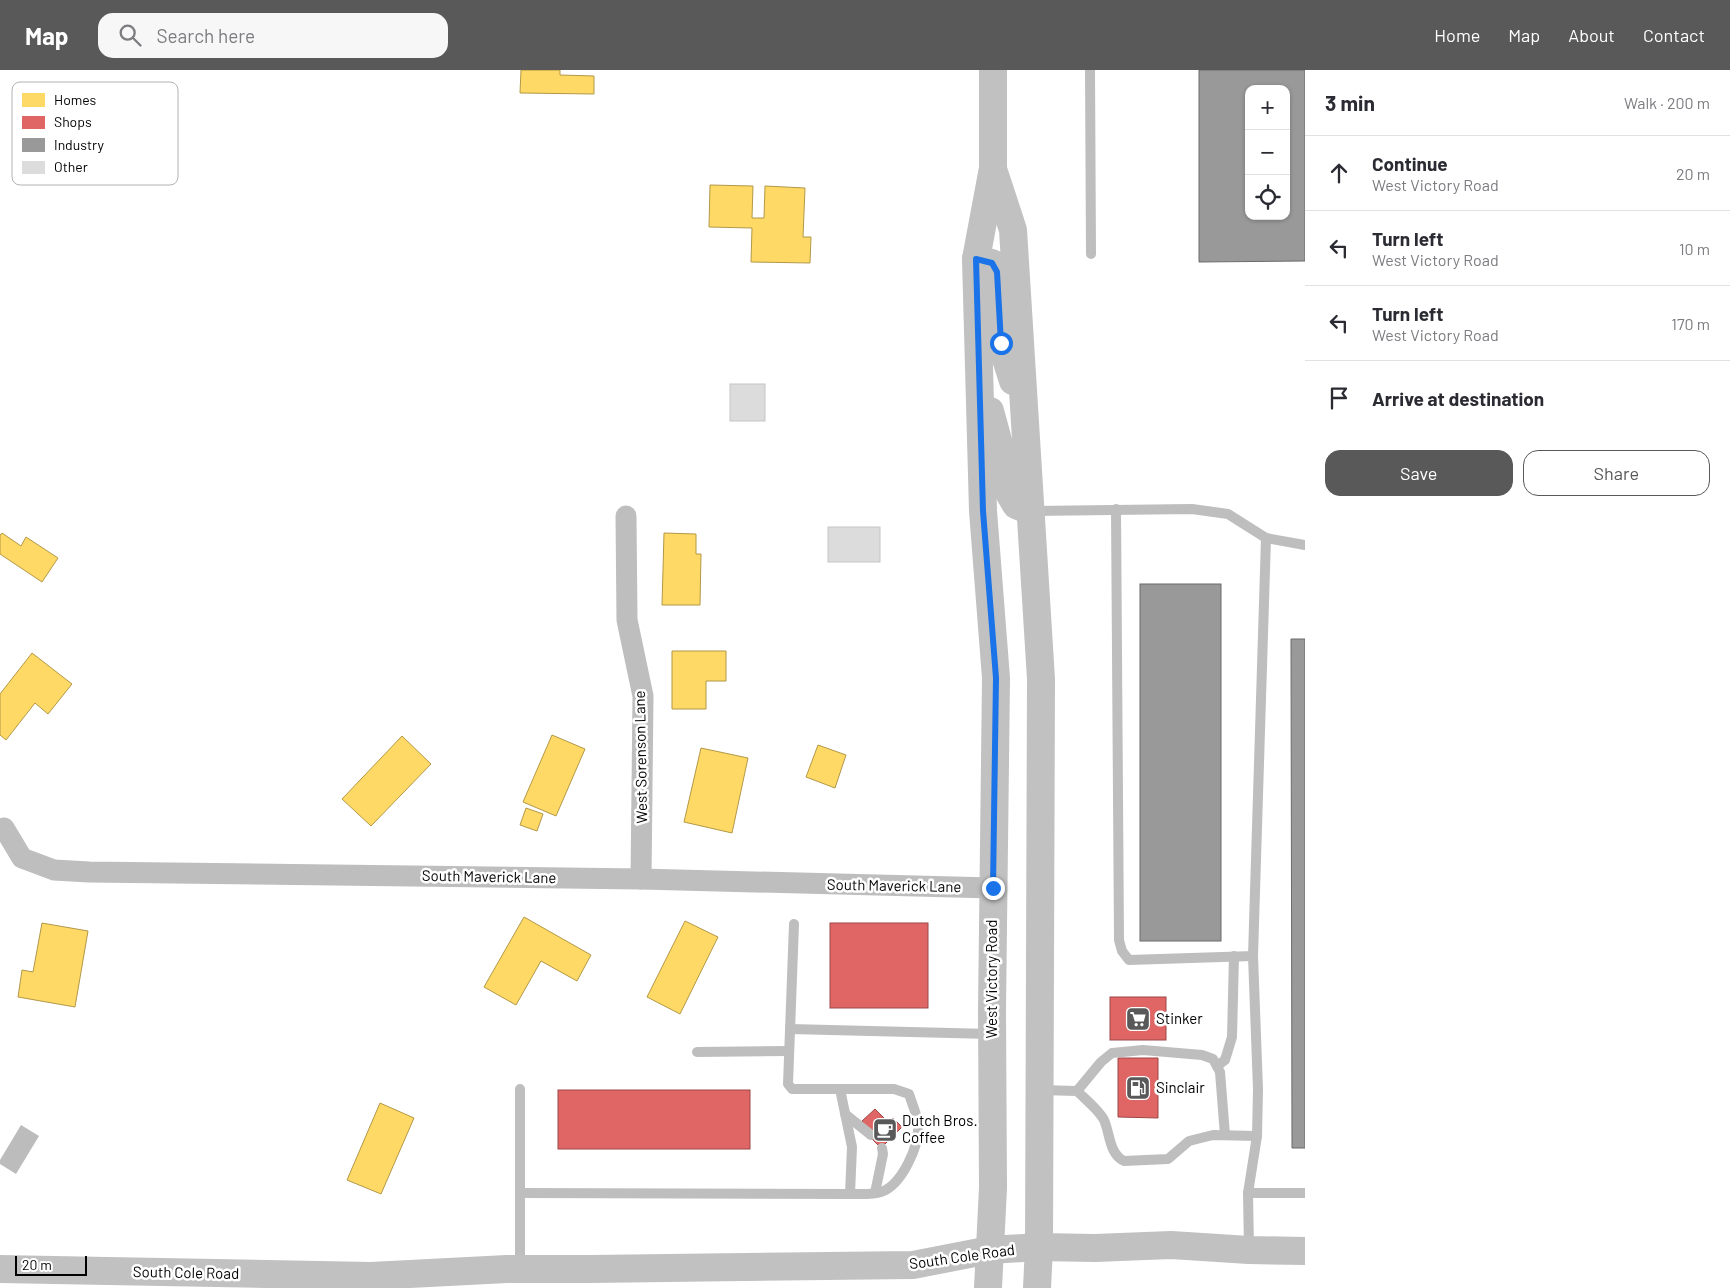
<!DOCTYPE html>
<html lang="en">
<head>
<meta charset="utf-8">
<style>
	:root { --surface:#fff; --page:#f7f7f7; --text:#2b2b33; --muted:#7c7c81; --line:#e1e1e2; --accent:#595959 }
	body { margin:0; font-family:Barlow,sans-serif; background:var(--page); color:var(--text) }
	.controls { position:absolute; right:15px; top:15px; display:grid; overflow:hidden; border-radius:10px; box-shadow:0 1px 4px #0004 }
	.controls button { width:45px; height:45px; display:grid; place-items:center; padding:0; border:0; border-bottom:1px solid var(--line); background:var(--surface); color:var(--text); font:25px sans-serif }
	.scale { position:absolute; left:15px; bottom:12px; width:72px; box-sizing:border-box; padding-left:5px; border:2px solid #000; border-top:0; font-size:14px; line-height:18px; white-space:nowrap; color:#000; -webkit-text-stroke:4px #fff; paint-order:stroke }
	.stop { position:absolute; width:15px; height:15px; margin:-11px; border:4px solid #1a73e8; border-radius:50%; background:#fff }
	.stop.end { background:#1a73e8; border-color:#fff; box-shadow:0 1px 5px #0008 }
	.list { margin:0; padding:0; list-style:none }
	h2 { display:flex; justify-content:space-between; align-items:center; height:65px; margin:0; padding:0 20px; font-size:21px }
	h2 small { font-size:16px; font-weight:400; color:var(--muted) }
	.list li { display:grid; grid-template-columns:32px 1fr auto; gap:15px; align-items:center; box-sizing:border-box; height:75px; padding:0 20px; border-top:1px solid var(--line) }
	.list b { display:block; font-size:19px; white-space:nowrap }
	.list p { margin:0; font-size:16px; white-space:nowrap; color:var(--muted) }
	.list em { font-size:16px; font-style:normal; color:var(--muted) }
	.actions { display:flex; gap:10px; padding:15px 20px }
	.actions a { flex:1; padding:11px 0; border:1px solid var(--accent); border-radius:15px; text-align:center; font-size:18px; color:var(--accent) }
	.actions .main { background:var(--accent); color:#fff }
	.icon { flex:none; width:28px; height:28px; fill:none; stroke:currentColor; stroke-width:2; stroke-linecap:round; stroke-linejoin:round }
	.map { position:relative; flex:none; width:1305px; height:1218px; overflow:hidden }
	header { display:flex; align-items:center; gap:30px; box-sizing:border-box; height:70px; padding:0 25px; background:var(--accent); color:#fff }
	header strong { font-size:24px }
	nav { display:flex; gap:28px; margin-inline-start:auto; font-size:18px }
	.search { width:350px; height:45px; background:var(--page); display:flex; align-items:center; gap:12px; box-sizing:border-box; padding:0 18px; border-radius:15px; color:var(--muted); font-size:19px }
	main { display:flex }
	aside { flex:1; background:var(--surface) }
	.map>svg:first-child { display:block }
	.water { fill:#bcbcbc }
	.homes { fill:#ffd966; stroke:#b29847 }
	.shops { fill:#e06666; stroke:#9d4747 }
	.industry { fill:#999; stroke:#6b6b6b; fill-rule:evenodd }
	.building { fill:#dcdcdc; stroke:#c5c5c5 }
	.lines { fill:none; stroke-linecap:round; stroke-linejoin:round }
	.lane { stroke:#bebebe; stroke-width:10 }
	.street { stroke:#bebebe; stroke-width:21 }
	.secondary { stroke:#c1c1c1; stroke-width:28 }
	.route { stroke:#1a73e8; stroke-width:6 }
	.labels { text-anchor:middle; stroke-width:5; stroke-linejoin:round; paint-order:stroke }
	.street-label { font-size:15px; fill:#000; stroke:#fff }
	.poi-label { font-size:15px; fill:#000; stroke:#fff; text-anchor:start }
	.key { fill:#fff; stroke:#b2b2b2; stroke-width:1 }
	.key-label { font-size:14px; fill:#000 }
</style>
</head>
<body>
<header>
<strong>Map</strong>
<div class="search"><svg class="icon" aria-label="search" viewBox="0 0 24 24"><circle cx="10" cy="10" r="6"/><path d="M15 15l6 6"/></svg>Search here</div>
<nav><a>Home</a><a>Map</a><a>About</a><a>Contact</a></nav>
</header>
<main>
<div class="map">
<svg width="1305" height="1218" viewBox="0 0 1305 1218">
	<rect width="100%" height="100%" fill="#fff"/>
	<polygon class="water" points="21,1055 39,1066 16,1104 0,1094 0,1090"/>
	<g class="homes">
		<polygon points="521,0 560,0 560,5 594,6 594,24 520,23"/>
		<polygon points="710,115 753,116 752,148 764,148 765,116 805,118 803,167 811,167 810,193 751,192 752,158 709,157"/>
		<polygon points="2,463 21,476 26,467 58,488 42,512 0,484 0,465"/>
		<polygon points="664,463 696,464 696,484 701,484 700,535 662,535"/>
		<polygon points="672,581 726,581 726,611 706,611 706,639 672,639"/>
		<polygon points="32,583 72,614 48,644 35,633 6,670 0,665 0,624"/>
		<polygon points="552,665 585,679 556,746 523,732"/>
		<polygon points="402,666 431,694 371,756 342,729"/>
		<polygon points="818,675 846,685 835,718 806,707"/>
		<polygon points="701,678 748,688 732,763 684,752"/>
		<polygon points="526,738 543,744 537,761 520,755"/>
		<polygon points="524,847 591,885 577,911 541,891 516,935 484,917"/>
		<polygon points="685,851 718,867 680,944 647,927"/>
		<polygon points="42,853 88,861 75,937 18,927 22,900 33,902"/>
		<polygon points="380,1033 414,1048 381,1124 347,1110"/>
	</g>
	<g class="shops">
		<rect x="830" y="853" width="98" height="85"/>
		<rect x="1110" y="927" width="56" height="43"/>
		<polygon points="1118,988 1158,988 1158,1048 1118,1047"/>
		<rect x="558" y="1020" width="192" height="59"/>
		<polygon points="875,1039 888,1052 893,1048 902,1057 881,1078 871,1068 875,1064 862,1051"/>
	</g>
	<g class="industry">
		<path d="M1199,0h106v191l-106,1zM1249,19h37v127h-37z"/>
		<rect x="1140" y="514" width="81" height="357"/>
		<polygon points="1291,569 1305,569 1305,1078 1292,1078"/>
	</g>
	<g class="building">
		<rect x="730" y="314" width="35" height="37"/>
		<rect x="828" y="457" width="52" height="35"/>
	</g>
	<g class="lines">
		<g class="lane">
			<polyline points="1090,0 1091,184"/>
			<polyline points="1116,439 1119,870 1122,881 1129,890 1253,886"/>
			<polyline points="1032,441 1192,439 1228,444 1266,468 1305,475"/>
			<polyline points="790,959 991,964"/>
			<polyline points="697,982 789,981"/>
			<polyline points="1217,996 1225,990 1232,967 1234,886"/>
			<polyline points="520,1019 520,1198"/>
			<polyline points="840,1019 852,1077 850,1124"/>
			<path d="M1041,1020l36,1c7,7 22,19 27,29 6,13 5,34 20,41l44,-2 21,-18 24,-6 44,1"/>
			<polyline points="1077,1021 1101,992 1112,983 1143,980 1202,985 1213,989 1220,1002 1225,1065"/>
			<polyline points="845,1044 871,1065"/>
			<path d="M520,1123l330,1c10,0 22,1 31,-2 21,-7 39,-47 37,-68 -1,-10 -6,-20 -9,-30l-15,-5h-102l-4,-5 6,-160"/>
			<polyline points="875,1123 883,1084 882,1078"/>
			<polyline points="1248,1123 1305,1123"/>
			<polyline points="1249,1179 1248,1123 1257,1066 1258,1019 1253,886 1266,468"/>
		</g>
		<g class="street">
			<polyline points="626,446 627,550 643,626 641,809"/>
			<polyline points="4,758 22,788 54,800 89,802 641,809 993,818"/>
		</g>
		<g class="secondary">
			<polyline points="993,99 1013,160 1041,609 1039,1177 1037,1218"/>
			<polyline points="976,189 992,193 997,202 1001,273 1013,311"/>
			<polyline points="990,341 1003,389 1009,423 1016,435 1031,441"/>
			<polyline points="0,1199 371,1206 507,1199 590,1199 913,1195 990,1180 1039,1177 1095,1178 1171,1175 1249,1180 1305,1181"/>
			<polyline points="988,1218 993,1118 992,941 996,608 983,441 976,189 993,98 993,0"/>
		</g>
	</g>
	<g class="lines">
		<polyline class="route" points="993,818 996,608 983,441 976,189 992,193 997,202 1001,273"/>
	</g>
	<defs>
		<symbol id="supermarket-square" viewBox="-11 -11 22 22"><rect x="-9" y="-9" width="18" height="18" rx="4" fill="#595959" stroke="#fff"/><path d="M-6-5.5h2.5l.6 2H6L4.5 2H-2.5L-4.4-4H-6ZM-1.5 3.2a1.3 1.3 0 1 0 .1 0ZM3 3.2a1.3 1.3 0 1 0 .1 0Z" fill="#fff"/></symbol>
		<symbol id="fuel-square" viewBox="-11 -11 22 22"><rect x="-9" y="-9" width="18" height="18" rx="4" fill="#595959" stroke="#fff"/><path d="M-5.5-6h7V0h2V4h1.3V-2.5L3-4.5l.8-.8L6-3V5H2.5V1h-1V6h-7ZM-4.2-4.7v3.2H.2V-4.7Z" fill="#fff"/></symbol>
		<symbol id="cafe-square" viewBox="-11 -11 22 22"><rect x="-9" y="-9" width="18" height="18" rx="4" fill="#595959" stroke="#fff"/><path d="M-5.5-4.5H6V0H3Q3 3.5 0 3.5H-2.5Q-5.5 3.5-5.5 0ZM3-3.2v2h1.7v-2ZM-6 4.5H4V6H-6Z" fill="#fff"/></symbol>
	</defs>
	<g fill-rule="evenodd">
		<use href="#supermarket-square" x="1124" y="935" width="28" height="28"/>
		<use href="#fuel-square" x="1124" y="1004" width="28" height="28"/>
		<use href="#cafe-square" x="871" y="1046" width="28" height="28"/>
	</g>
	<g class="labels">
		<g class="street-label">
			<text transform="translate(641 687) rotate(-91)" y="5">West Sorenson Lane</text>
			<text transform="translate(489 807) rotate(1)" y="5">South Maverick Lane</text>
			<text transform="translate(894 816) rotate(1)" y="5">South Maverick Lane</text>
			<text transform="translate(992 909) rotate(-90)" y="5">West Victory Road</text>
			<text transform="translate(962 1187) rotate(-8)" y="5">South Cole Road</text>
			<text transform="translate(186 1203) rotate(1)" y="5">South Cole Road</text>
		</g>
		<g class="poi-label">
			<text x="1156" y="954">Stinker</text>
			<text x="1156" y="1023">Sinclair</text>
			<text x="902" y="1056">Dutch Bros.<tspan x="902" dy="17">Coffee</tspan></text>
		</g>
	</g>
	<rect x="12" y="12" width="166" height="103" rx="8" class="key"/>
	<rect x="22" y="23" width="23" height="14" fill="#ffd966"/>
	<rect x="22" y="46" width="23" height="13" fill="#e06666"/>
	<rect x="22" y="68" width="23" height="14" fill="#999"/>
	<rect x="22" y="91" width="23" height="13" fill="#dcdcdc"/>
	<g class="key-label">
		<text x="54" y="35">Homes</text>
		<text x="54" y="57">Shops</text>
		<text x="54" y="80">Industry</text>
		<text x="54" y="102">Other</text>
	</g>
</svg>
<div class="controls">
<button>+</button>
<button>−</button>
<button><svg class="icon" aria-label="locate" viewBox="0 0 24 24"><circle cx="12" cy="12" r="6"/><path d="M12 2v4M12 18v4M2 12h4M18 12h4"/></svg></button>
</div>
<div class="scale">20 m</div>
<div class="stop" style="left:1001px;top:273px"></div>
<div class="stop end" style="left:993px;top:818px"></div>
</div>
<aside>
<h2>3 min<small>Walk · 200 m</small></h2>
<ul class="list">
<li><svg class="icon" aria-label="ahead" viewBox="0 0 24 24"><path d="M12 20V5M6 11l6-6 6 6"/></svg><div><b>Continue</b><p>West Victory Road</p></div><em>20 m</em></li>
<li><svg class="icon" aria-label="left" viewBox="0 0 24 24"><path d="M17 20v-9H6M10 6l-5 5 5 5"/></svg><div><b>Turn left</b><p>West Victory Road</p></div><em>10 m</em></li>
<li><svg class="icon" aria-label="left" viewBox="0 0 24 24"><path d="M17 20v-9H6M10 6l-5 5 5 5"/></svg><div><b>Turn left</b><p>West Victory Road</p></div><em>170 m</em></li>
<li><svg class="icon" aria-label="arrive" viewBox="0 0 24 24"><path d="M6 21V4h12l-3 4 3 4H6"/></svg><div><b>Arrive at destination</b></div></li>
</ul>
<div class="actions"><a class="main">Save</a><a>Share</a></div>
</aside>
</main>
</body>
</html>
